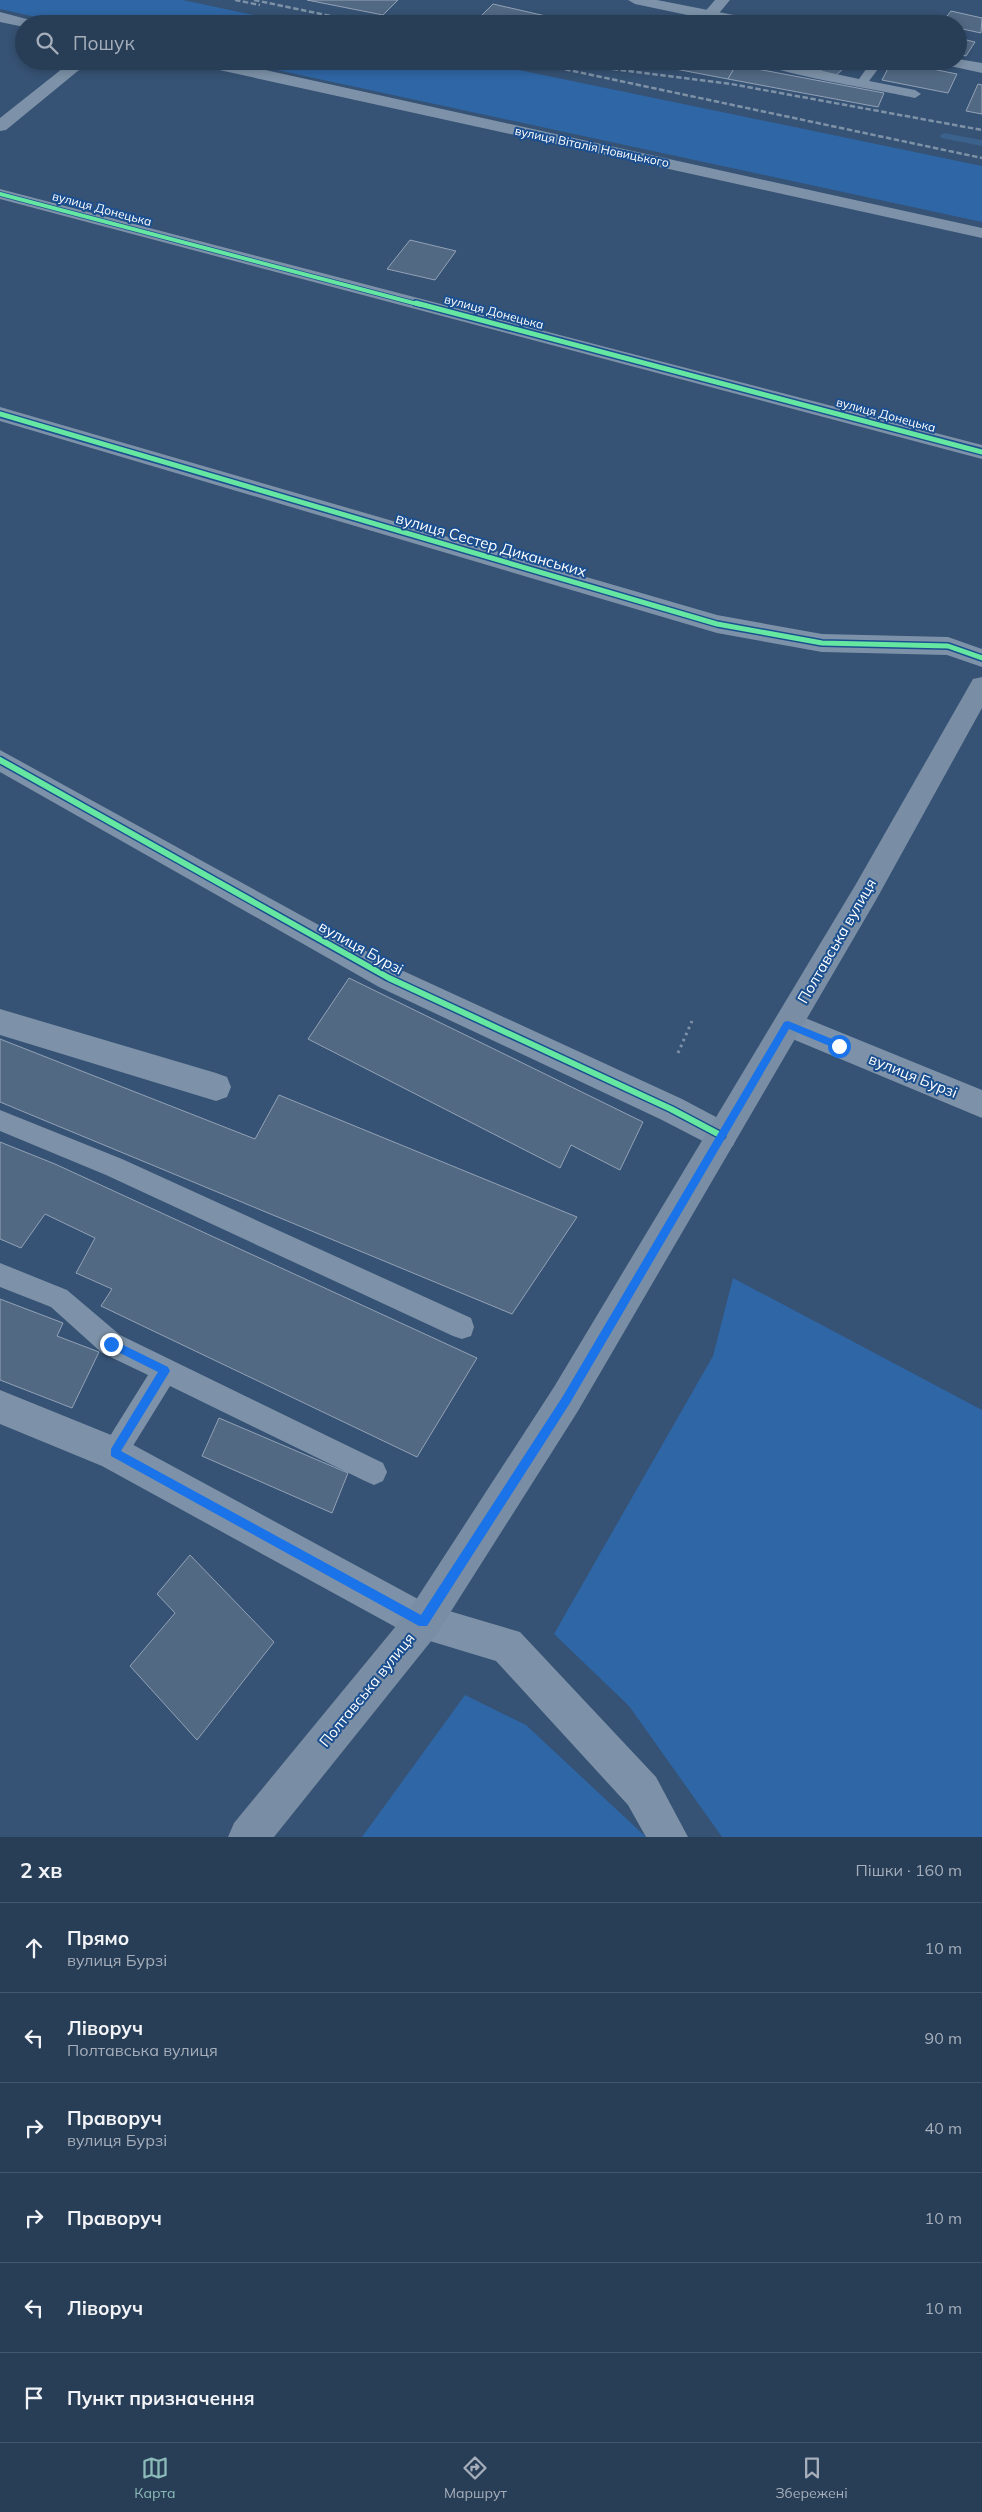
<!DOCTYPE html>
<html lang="uk">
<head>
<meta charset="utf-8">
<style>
	:root { --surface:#283e57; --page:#30455d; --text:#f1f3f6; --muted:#a5aeba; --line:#44576d; --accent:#8bbbb9 }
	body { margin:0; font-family:Mulish,sans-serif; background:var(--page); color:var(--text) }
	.stop { position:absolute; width:15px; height:15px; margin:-11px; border:4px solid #1a73e8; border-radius:50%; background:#fff }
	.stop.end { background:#1a73e8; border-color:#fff; box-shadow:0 1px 5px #0008 }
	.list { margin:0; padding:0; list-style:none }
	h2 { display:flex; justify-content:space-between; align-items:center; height:65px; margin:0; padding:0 20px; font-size:21px }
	h2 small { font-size:16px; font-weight:400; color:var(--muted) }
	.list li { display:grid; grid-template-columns:32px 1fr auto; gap:15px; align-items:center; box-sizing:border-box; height:90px; padding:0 20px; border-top:1px solid var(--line) }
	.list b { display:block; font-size:19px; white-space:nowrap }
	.list p { margin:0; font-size:16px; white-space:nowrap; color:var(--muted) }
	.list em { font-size:16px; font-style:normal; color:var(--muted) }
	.icon { flex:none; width:28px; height:28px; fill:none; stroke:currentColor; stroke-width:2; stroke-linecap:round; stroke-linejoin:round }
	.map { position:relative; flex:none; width:982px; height:1837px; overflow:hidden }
	.search { position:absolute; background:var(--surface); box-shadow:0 2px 8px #0003; left:15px; right:15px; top:15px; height:55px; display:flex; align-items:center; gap:12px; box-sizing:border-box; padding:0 18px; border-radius:28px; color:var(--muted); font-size:19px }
	.sheet { height:605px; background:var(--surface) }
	nav { display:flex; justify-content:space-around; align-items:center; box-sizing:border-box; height:70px; border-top:1px solid var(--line); background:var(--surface); font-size:14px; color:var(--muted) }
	nav a { display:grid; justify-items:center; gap:2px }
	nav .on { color:var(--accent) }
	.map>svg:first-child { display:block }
	.green { fill:#2f66a5 }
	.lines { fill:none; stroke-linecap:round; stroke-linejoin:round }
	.stream { fill:#3b618d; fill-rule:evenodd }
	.building { fill:#526984; stroke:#92a2b6 }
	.path { stroke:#7d92a8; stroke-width:3; stroke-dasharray:2.5 4; stroke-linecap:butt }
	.service { fill:#7d92a8; fill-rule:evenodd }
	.minor { fill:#7d92a8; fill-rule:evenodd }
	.tertiary { fill:#7d92a8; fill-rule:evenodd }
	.secondary { fill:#798da4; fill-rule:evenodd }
	.rail { stroke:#7e92a7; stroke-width:2.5; stroke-dasharray:5.5 2.5; stroke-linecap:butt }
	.cycleway-far2-casing { stroke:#1b4f8f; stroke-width:5.5 }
	.cycleway-far1-casing { stroke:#1b4f8f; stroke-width:8 }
	.cycleway-casing { stroke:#1b4f8f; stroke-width:9 }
	.cycleway-far2 { stroke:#66e7a1; stroke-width:4 }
	.cycleway-far1 { stroke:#66e7a1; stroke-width:5 }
	.cycleway { stroke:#66e7a1; stroke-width:6 }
	.route { fill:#1a73e8 }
	.labels { text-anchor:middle; stroke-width:4; stroke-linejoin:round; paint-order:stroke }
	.far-street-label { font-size:12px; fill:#fff; stroke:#1b4f8f }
	.street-label { font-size:15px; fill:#fff; stroke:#1b4f8f }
</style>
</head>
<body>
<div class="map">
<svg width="982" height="1837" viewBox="0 0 982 1837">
	<rect width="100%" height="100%" fill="#365274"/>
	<g class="green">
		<polygon points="0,0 183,0 296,24 67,24 0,9"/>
		<polygon points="236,61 476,61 982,166 982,222"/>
		<polygon points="733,1278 982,1410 982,1837 722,1837 629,1706 554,1634 713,1356"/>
		<polygon points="465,1695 526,1725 646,1837 362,1837"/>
	</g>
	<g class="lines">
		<polygon class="stream" points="944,133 982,140 982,146 941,138 940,136"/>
	</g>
	<g class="building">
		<polygon points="307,0 398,0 383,15"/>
		<polygon points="493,4 581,24 473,24"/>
		<polygon points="951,11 982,18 981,33 958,28 958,24 941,24"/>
		<polygon points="678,18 704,24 674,24"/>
		<polygon points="958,38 975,42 966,56 958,54"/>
		<polygon points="651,61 738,61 728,79 649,64"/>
		<polygon points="794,61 852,61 835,76"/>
		<polygon points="892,61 893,61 957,74 948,93 882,80"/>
		<polygon points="736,65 884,93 878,107 728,79"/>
		<polygon points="978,84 982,85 982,114 966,111"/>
		<polygon points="410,240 456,251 435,280 387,269"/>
		<polygon points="349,978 643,1122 620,1170 571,1145 560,1168 308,1039"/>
		<polygon points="0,1039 255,1139 279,1095 577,1217 512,1314 0,1102"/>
		<polygon points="0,1142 55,1164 477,1358 417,1457 101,1306 112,1289 76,1273 95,1238 45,1214 21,1248 0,1239"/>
		<polygon points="0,1299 63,1323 57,1336 99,1352 72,1408 0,1380"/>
		<polygon points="219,1418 348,1473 332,1513 202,1456"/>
		<polygon points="190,1555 274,1642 197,1740 130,1666 175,1613 157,1594"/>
	</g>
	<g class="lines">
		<polyline class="path" points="678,1053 692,1021"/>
		<g class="service">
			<path d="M756,61h20l83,18 13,-18h12l-15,20 46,9 6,4 -6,4c-25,-6 -145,-25 -159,-37z"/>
			<polygon points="0,1110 122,1159 471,1318 474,1327 471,1336 462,1339 453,1336 106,1175 0,1131"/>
			<polygon points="0,1263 67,1290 120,1335 383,1463 387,1472 383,1481 374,1485 365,1481 170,1386 123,1462 114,1466 105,1462 101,1453 105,1444 148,1375 102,1353 51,1307 0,1287"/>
		</g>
		<g class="minor">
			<polygon points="715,0 730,0 715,18 705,18 702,15"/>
			<polygon points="0,12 34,21 36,24 24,24 24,27 0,22"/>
			<polygon points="72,61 90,61 6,130 0,131 0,118"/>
			<polygon points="193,61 224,61 982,228 982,238 201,66"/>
			<polygon points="0,189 982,445 982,459 0,199"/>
			<polygon points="0,407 717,615 822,634 948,637 982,649 982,667 947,655 822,652 717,633 0,421"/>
			<polygon points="0,750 399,969 682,1099 733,1126 737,1136 733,1146 722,1151 660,1119 379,987 0,772"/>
			<polygon points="0,1009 216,1073 227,1077 231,1087 227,1097 216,1101 0,1035"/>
			<polygon points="788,1011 982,1090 982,1118 778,1033 774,1024 778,1015"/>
			<polygon points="0,1390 126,1441 429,1605 520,1632 656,1777 688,1837 646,1837 628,1805 496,1661 410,1635 102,1466 0,1424"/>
		</g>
		<g class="tertiary">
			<polygon points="628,0 657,0 754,19 761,24 730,24 635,4"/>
			<polygon points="958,59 982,63 982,73 941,64 939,61 958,61"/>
		</g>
		<polygon class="secondary" points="982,677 982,708 876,900 578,1411 436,1635 274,1837 228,1837 234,1823 410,1609 554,1387 856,884 973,679"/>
		<g class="rail">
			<polyline points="235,0 260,5"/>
			<polyline points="254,0 369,24"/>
			<polyline points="526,61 982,158"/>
			<polyline points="565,63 731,84 982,130"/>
		</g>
		<defs>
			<polyline id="cycleway-far2" points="0,194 421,305"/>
			<g id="cycleway-far1">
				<polyline points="416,303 982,452"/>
				<polyline points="0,414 717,624 822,643 948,646 982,658"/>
			</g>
			<polyline id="cycleway" points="0,760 389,978 671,1109 722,1136"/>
		</defs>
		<use href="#cycleway-far2" class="cycleway-far2-casing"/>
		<use href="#cycleway-far1" class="cycleway-far1-casing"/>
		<use href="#cycleway" class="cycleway-casing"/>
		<use href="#cycleway-far2" class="cycleway-far2"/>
		<use href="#cycleway-far1" class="cycleway-far1"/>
		<use href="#cycleway" class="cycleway"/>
	</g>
	<polygon class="route" points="788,1021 842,1043 842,1048 839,1050 789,1029 570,1403 427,1626 419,1626 111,1456 111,1449 158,1372 108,1347 108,1341 111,1339 168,1367 170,1371 121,1451 421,1615 563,1396 784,1022"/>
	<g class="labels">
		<g class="far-street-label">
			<text transform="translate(592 147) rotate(12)" y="4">вулиця Віталія Новицького</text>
			<text transform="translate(102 209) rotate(15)" y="4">вулиця Донецька</text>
			<text transform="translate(494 312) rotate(15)" y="4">вулиця Донецька</text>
			<text transform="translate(886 415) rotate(15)" y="4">вулиця Донецька</text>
		</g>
		<g class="street-label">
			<text transform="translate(491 545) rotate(16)" y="5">вулиця Сестер Диканських</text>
			<text transform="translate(837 941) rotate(-60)" y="5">Полтавська вулиця</text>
			<text transform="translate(361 948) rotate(29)" y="5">вулиця Бурзі</text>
			<text transform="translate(913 1076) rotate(22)" y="5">вулиця Бурзі</text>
			<text transform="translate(367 1690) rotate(-51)" y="5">Полтавська вулиця</text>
		</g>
	</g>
</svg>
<div class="stop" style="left:839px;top:1046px"></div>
<div class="stop end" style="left:111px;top:1344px"></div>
<div class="search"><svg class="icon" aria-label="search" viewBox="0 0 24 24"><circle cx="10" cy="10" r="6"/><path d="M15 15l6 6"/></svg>Пошук</div>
</div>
<section class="sheet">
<h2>2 хв<small>Пішки · 160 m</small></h2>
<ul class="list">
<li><svg class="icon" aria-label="ahead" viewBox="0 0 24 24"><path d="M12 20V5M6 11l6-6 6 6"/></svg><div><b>Прямо</b><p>вулиця Бурзі</p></div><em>10 m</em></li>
<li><svg class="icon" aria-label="left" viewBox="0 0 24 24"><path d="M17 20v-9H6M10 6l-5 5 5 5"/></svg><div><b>Ліворуч</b><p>Полтавська вулиця</p></div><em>90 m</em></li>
<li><svg class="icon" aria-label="right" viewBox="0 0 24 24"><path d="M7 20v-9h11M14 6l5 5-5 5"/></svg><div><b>Праворуч</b><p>вулиця Бурзі</p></div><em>40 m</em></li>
<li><svg class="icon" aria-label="right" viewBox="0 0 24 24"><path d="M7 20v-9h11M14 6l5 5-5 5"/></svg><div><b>Праворуч</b></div><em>10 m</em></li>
<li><svg class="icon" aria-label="left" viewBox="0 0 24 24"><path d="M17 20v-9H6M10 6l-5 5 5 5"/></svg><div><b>Ліворуч</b></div><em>10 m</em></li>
<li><svg class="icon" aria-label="arrive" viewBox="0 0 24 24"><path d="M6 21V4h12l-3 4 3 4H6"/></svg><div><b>Пункт призначення</b></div></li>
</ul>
</section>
<nav>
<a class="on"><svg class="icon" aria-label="map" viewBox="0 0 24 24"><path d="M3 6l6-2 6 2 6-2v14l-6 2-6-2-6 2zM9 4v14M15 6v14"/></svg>Карта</a>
<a><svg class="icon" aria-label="directions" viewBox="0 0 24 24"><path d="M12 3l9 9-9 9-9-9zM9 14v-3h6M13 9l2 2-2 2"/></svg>Маршрут</a>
<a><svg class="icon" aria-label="saved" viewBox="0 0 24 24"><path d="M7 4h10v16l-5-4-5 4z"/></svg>Збережені</a>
</nav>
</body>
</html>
